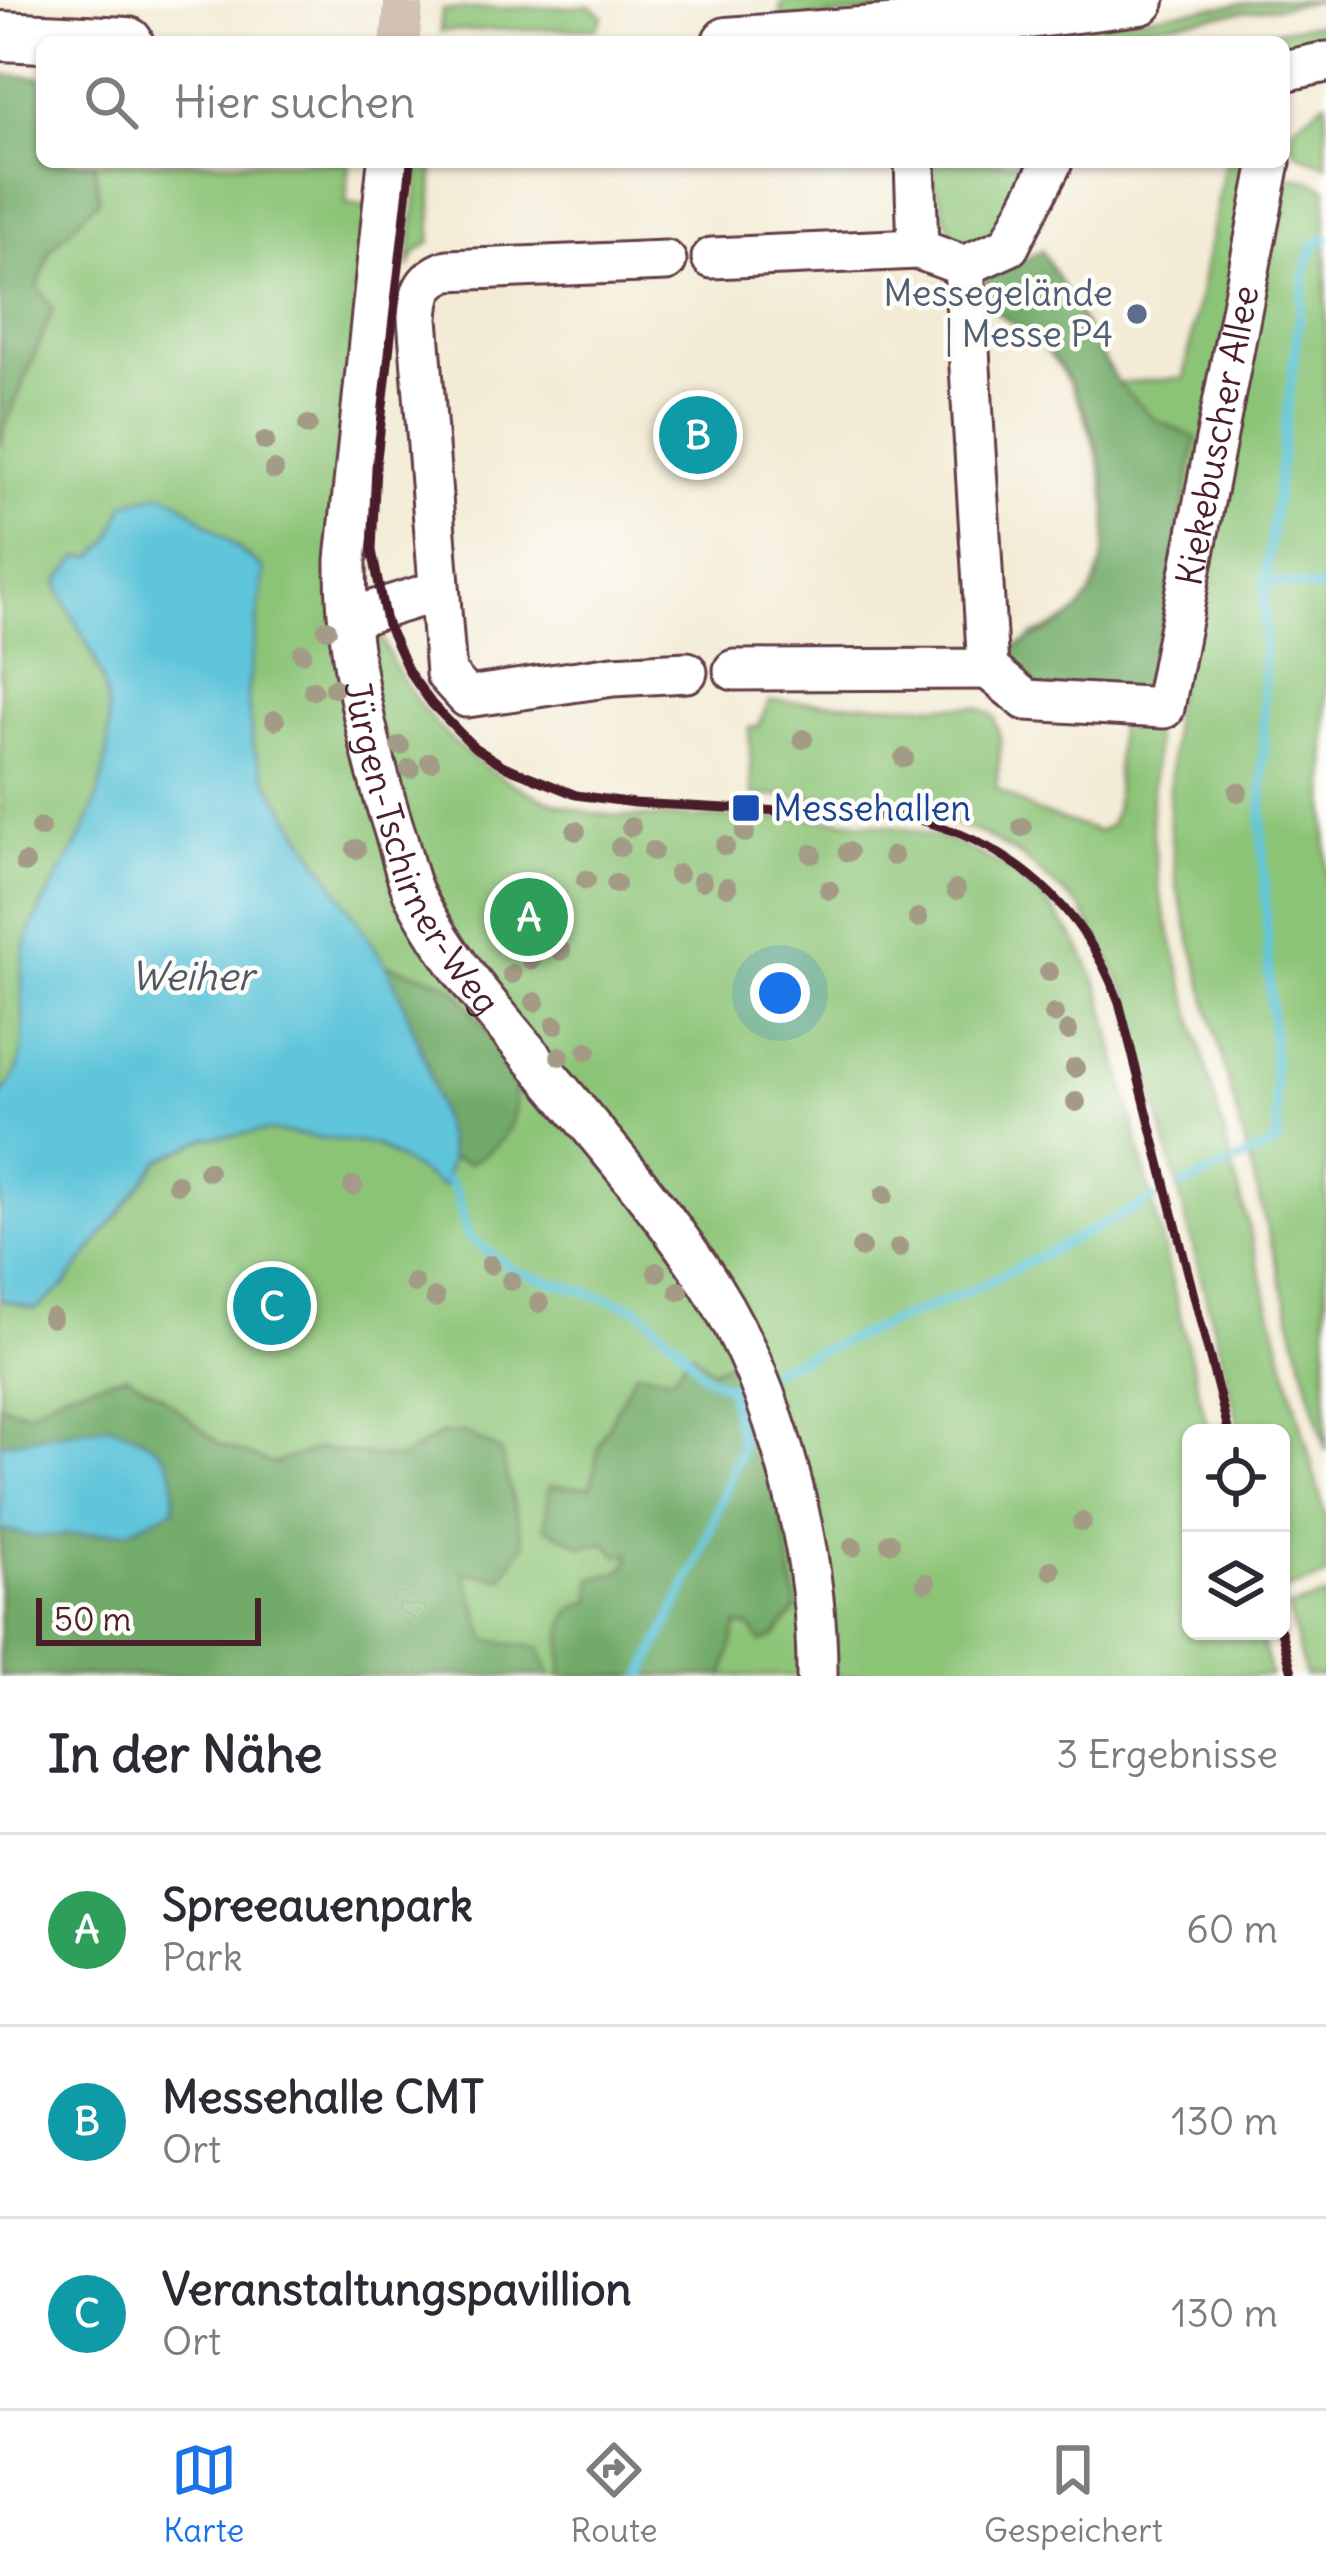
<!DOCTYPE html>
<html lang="de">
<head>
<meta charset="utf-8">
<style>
	:root { --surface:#fff; --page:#f2f2f3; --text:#2b2b33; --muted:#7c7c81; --line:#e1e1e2; --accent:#1a73e8 }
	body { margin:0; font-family:Delius,sans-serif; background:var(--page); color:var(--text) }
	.controls { position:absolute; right:36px; bottom:36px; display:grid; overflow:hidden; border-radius:18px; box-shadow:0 3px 9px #0004 }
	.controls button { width:108px; height:108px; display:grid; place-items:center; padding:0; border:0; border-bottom:3px solid var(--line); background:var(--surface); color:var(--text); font:60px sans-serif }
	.scale { position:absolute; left:36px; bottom:30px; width:225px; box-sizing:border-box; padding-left:12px; border:6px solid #4a1f2b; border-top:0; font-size:33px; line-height:42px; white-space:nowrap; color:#4a1f2b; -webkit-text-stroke:9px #fdfcf7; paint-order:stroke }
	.you { position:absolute; left:780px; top:993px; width:42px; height:42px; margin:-30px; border:9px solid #fff; border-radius:50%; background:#1a73e8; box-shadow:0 0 0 18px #1a73e833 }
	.badge { display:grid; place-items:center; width:78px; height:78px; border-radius:50%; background:var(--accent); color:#fff; font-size:39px; font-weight:700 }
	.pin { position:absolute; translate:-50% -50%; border:6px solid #fff; box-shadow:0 3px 12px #0006 }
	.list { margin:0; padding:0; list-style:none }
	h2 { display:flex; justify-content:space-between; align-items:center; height:156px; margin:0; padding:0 48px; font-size:51px }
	h2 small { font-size:39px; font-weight:400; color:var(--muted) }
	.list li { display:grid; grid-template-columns:78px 1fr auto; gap:36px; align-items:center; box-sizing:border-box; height:192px; padding:0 48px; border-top:3px solid var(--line) }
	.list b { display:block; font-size:45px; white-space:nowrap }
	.list p { margin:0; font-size:39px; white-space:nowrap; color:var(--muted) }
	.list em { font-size:39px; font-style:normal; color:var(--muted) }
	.icon { flex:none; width:66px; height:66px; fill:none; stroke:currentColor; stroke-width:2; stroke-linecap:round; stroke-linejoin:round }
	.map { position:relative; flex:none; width:1326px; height:1676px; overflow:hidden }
	.search { position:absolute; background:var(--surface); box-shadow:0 3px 9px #0004; left:36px; right:36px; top:36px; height:132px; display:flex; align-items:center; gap:30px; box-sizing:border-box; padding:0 42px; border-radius:18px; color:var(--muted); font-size:45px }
	.sheet { height:732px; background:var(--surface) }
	nav { display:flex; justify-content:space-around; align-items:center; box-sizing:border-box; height:168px; border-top:3px solid var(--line); background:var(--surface); font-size:33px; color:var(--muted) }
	nav a { display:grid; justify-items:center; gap:6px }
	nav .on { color:var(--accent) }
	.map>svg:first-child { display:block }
	.green { fill:#8cc477; stroke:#6b7251; stroke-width:3 }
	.forest { fill:#71aa68; stroke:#5e644a; stroke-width:3 }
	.water { fill:#5ec5da; stroke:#547282; stroke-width:3 }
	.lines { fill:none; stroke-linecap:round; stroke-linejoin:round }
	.stream { stroke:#5ec5da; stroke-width:9 }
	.minor-tunnel { stroke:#d1c2b3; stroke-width:39; stroke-dasharray:39 20; stroke-linecap:butt }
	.minor-casing { stroke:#633e44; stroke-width:45 }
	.major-casing { stroke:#633e44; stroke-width:54 }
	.minor { stroke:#fff; stroke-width:39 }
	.major { stroke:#fff; stroke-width:48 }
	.rail { stroke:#4a1f2b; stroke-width:9 }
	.tree { fill:#a39b86 }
	.service-dot { fill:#5c6f8a; stroke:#fdfcf7; stroke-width:4.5 }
	.transit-dot { fill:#1a4fb4; stroke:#fdfcf7; stroke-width:4.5 }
	.labels { text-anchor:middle; stroke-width:9; stroke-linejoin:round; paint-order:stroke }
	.service-label { font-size:36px; fill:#4e5e75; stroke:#fdfcf7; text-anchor:end }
	.street-label { font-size:36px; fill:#4a1f2b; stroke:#fdfcf7 }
	.transit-label { font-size:36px; fill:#164399; stroke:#fdfcf7; text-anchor:start }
	.water-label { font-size:39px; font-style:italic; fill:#515968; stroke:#fdfcf7 }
</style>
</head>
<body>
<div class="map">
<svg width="1326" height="1676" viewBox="0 0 1326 1676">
	<rect width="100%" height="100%" fill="#fdfcf7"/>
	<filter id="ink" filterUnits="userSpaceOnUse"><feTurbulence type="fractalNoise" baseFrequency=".00833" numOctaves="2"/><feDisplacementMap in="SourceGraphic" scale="24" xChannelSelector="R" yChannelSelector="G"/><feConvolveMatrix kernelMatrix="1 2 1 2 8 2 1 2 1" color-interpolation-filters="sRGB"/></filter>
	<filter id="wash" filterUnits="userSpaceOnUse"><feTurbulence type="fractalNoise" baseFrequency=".004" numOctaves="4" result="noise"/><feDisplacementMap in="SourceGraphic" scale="48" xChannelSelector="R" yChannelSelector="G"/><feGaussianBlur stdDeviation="2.7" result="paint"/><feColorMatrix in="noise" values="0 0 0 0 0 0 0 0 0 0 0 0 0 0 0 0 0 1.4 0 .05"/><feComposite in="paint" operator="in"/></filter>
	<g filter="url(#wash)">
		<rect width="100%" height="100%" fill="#f3ebd5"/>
		<g class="green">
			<polygon points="786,0 1002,0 790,20 781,14 781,4"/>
			<polygon points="1273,0 1326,0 1031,42 945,42"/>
			<polygon points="591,6 603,16 597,28 440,31 442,10"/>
			<polygon points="1326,23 1326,45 1284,52 1284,42 1197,42"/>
			<polygon points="1326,101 1326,165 1299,154 1290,143 1293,126"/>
			<path d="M94,162h255l-3,42 49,5 -31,356c7,62 29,109 69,156 38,43 90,75 146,89 33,8 68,7 101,7 138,3 297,-15 387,111 15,20 24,43 34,65l108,440h-18v198h68l12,45h-1271v-1227l4,-19 49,-120 -15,-23 12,-37 49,-51z"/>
			<polygon points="420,162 433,162 431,241 416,252 408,269"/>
			<polygon points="933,162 1037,162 997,243 976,249 954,241 932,174"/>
			<path d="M1225,162h36l-109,530 -120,-56c13,-6 30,-12 42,-21 65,-52 22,-206 -23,-259 -17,-20 -45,-36 -66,-52l57,-53 75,132 67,-5z"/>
			<polygon points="1281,176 1309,180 1326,188 1326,1451 1177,887 1169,819 1173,710"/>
			<polygon points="769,701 978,707 994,716 1001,742 996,788 1035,811 1099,832 1111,824 1116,806 1118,723 1139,717 1151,728 1155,743 1151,816 1159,891 1326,1518 1326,1577 1283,1591 1281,1433 1241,1433 1128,995 1081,908 1022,857 983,834 929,814 873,807 873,800 752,795 749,728 758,727"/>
			<polygon points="1326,1596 1326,1676 1305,1676 1288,1608"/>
		</g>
		<g class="forest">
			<polygon points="0,75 42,77 42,162 94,162 99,199 50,250 38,287 53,309 4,430 0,449"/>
			<path d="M1042,251l76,133 37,35 41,19 -44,240 -15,17 -99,-6 -32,-24v-13c21,-13 56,-24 72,-41 55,-63 24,-199 -28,-256 -17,-20 -44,-35 -65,-51l1,-27z"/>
			<path d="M386,965c20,6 45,10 63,20 12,7 22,25 31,37 38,49 58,108 -11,141l-18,-5 -24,-93z"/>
			<path d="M691,1351l21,19 25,-10 32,78 28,170 -23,29 -13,5 -10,-14 -14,-3 -13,51h-163c4,-32 -8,-67 31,-75v-23c18,-4 36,-3 38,-24l-13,1 -11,-12 -24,3 -37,-19 4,-41 42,1 9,-45 36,-71 36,6z"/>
			<polygon points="126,1375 161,1395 219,1444 273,1464 318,1449 400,1459 441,1434 465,1433 500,1451 524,1544 502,1578 464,1572 487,1640 540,1648 550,1676 0,1676 0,1404 27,1412 65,1391"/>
		</g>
		<g class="water">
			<path d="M162,493l16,7 86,70 -17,125 6,52 15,35 118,183 14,29 27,71 24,93 -8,29 -67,-42 -106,-14 -63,7 -48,23 -95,125 -28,23 -36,-10v-204c40,-35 14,-101 25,-148 6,-28 39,-79 54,-106 27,-52 41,-119 18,-176 -11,-29 -29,-53 -40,-82l22,-26h15l17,-18 14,-36z"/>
			<path d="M110,1425c49,19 68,27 64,84l-46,22 -93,6 -35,-8v-86z"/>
		</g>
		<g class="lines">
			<g class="stream">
				<polyline points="1265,581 1306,267 1315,244 1326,238"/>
				<polyline points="448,1180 456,1193 468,1236 513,1270 638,1308 680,1346 704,1375 728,1387 748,1379"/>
				<polyline points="1183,1186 1278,1143 1262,839 1265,581 1326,590"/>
				<polyline points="764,1373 970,1291 1154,1199"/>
				<polyline points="643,1676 695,1568 742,1446 728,1387"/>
			</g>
		</g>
	</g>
	<g filter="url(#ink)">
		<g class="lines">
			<polyline class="minor-tunnel" points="400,42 404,0"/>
			<defs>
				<g id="minor">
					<polyline points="1284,71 1326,62"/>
					<path id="s1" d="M388,162l-42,398c-1,92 22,188 50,276 6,19 10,42 19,60 42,81 107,147 164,217 46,55 94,113 132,173 67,105 107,267 106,390"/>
					<polyline points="915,162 918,249"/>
					<polyline points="712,258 918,249 964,266 1009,246 1052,162"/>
					<path d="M666,261l-218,9c-26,10 -28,22 -30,48l28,356 21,23 146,-21 74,-4"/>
					<polyline points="350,618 438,591"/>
					<path id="s2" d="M988,669l38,31 138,8 106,-546"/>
					<polyline points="734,670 988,669 964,266"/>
				</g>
				<g id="major">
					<polyline points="0,36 128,42"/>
					<polyline points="727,42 915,28 1140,0"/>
				</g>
			</defs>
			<use href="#minor" class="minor-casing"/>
			<use href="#major" class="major-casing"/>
			<use href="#minor" class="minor"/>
			<use href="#major" class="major"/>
			<g class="rail">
				<path d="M411,162l-35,305 -4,83 14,72 23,50 23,32 42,43 30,19 72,29 58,8 278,15c100,25 171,88 207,184l110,431"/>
				<polyline points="1281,1631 1293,1676"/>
			</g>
		</g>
		<g class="tree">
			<circle cx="308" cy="425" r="10"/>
			<circle cx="265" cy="441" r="10"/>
			<circle cx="274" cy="470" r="10"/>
			<circle cx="327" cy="629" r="10"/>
			<circle cx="302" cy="653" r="10"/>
			<circle cx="334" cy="688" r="10"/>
			<circle cx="313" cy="690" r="10"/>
			<circle cx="275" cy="720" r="10"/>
			<circle cx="803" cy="739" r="10"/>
			<circle cx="400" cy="746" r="10"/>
			<circle cx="904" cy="758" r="10"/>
			<circle cx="430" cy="762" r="10"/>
			<circle cx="410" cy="769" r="10"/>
			<circle cx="1238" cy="792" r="10"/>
			<circle cx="631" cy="827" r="10"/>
			<circle cx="1022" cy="827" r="10"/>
			<circle cx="40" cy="828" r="10"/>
			<circle cx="576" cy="831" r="10"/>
			<circle cx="745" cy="833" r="10"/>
			<circle cx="725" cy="846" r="10"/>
			<circle cx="620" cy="847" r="10"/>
			<circle cx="356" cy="849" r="10"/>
			<circle cx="653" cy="851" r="10"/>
			<circle cx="848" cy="852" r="10"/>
			<circle cx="812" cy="854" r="10"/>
			<circle cx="893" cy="856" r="10"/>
			<circle cx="25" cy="863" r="10"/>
			<circle cx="678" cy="874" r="10"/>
			<circle cx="586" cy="880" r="10"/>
			<circle cx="702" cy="881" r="10"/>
			<circle cx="616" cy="884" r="10"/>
			<circle cx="727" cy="887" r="10"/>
			<circle cx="829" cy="890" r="10"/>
			<circle cx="956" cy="890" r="10"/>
			<circle cx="918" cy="918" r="10"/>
			<circle cx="561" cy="951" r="10"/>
			<circle cx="531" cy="960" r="10"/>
			<circle cx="1049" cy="972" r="10"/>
			<circle cx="512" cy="974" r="10"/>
			<circle cx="535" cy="1002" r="10"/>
			<circle cx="1054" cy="1014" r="10"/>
			<circle cx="555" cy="1025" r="10"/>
			<circle cx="1068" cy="1031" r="10"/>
			<circle cx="587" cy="1051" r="10"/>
			<circle cx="560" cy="1056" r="10"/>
			<circle cx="1075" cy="1068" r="10"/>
			<circle cx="1076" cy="1102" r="10"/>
			<circle cx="208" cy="1171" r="10"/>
			<circle cx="177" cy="1184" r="10"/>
			<circle cx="353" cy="1186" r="10"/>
			<circle cx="884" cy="1195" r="10"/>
			<circle cx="861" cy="1248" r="10"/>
			<circle cx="899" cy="1248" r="10"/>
			<circle cx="490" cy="1265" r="10"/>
			<circle cx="657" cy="1272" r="10"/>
			<circle cx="511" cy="1281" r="10"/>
			<circle cx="414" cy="1283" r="10"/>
			<circle cx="679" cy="1291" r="10"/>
			<circle cx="435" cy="1298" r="10"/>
			<circle cx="539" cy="1303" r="10"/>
			<circle cx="52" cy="1318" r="10"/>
			<circle cx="1082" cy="1522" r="10"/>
			<circle cx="890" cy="1543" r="10"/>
			<circle cx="853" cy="1547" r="10"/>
			<circle cx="1051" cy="1570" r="10"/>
			<circle cx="926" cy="1583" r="10"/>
		</g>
	</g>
	<circle class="service-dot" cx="1137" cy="314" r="12"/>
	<rect class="transit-dot" x="731" y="793" width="30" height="30" rx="6"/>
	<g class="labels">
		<g class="service-label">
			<text x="1113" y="306">Messegelände<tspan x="1113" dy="41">| Messe P4</tspan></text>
		</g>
		<g class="street-label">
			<text dy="13" stroke="none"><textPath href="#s2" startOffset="465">Kiekebuscher Allee</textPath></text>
			<text dy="13" stroke="none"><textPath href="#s1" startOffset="702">Jürgen-Tschirner-Weg</textPath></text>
		</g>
		<g class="transit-label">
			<text x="773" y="821">Messehallen</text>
		</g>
		<g class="water-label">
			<text x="192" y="990">Weiher</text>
		</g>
	</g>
</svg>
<div class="controls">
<button><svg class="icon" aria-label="locate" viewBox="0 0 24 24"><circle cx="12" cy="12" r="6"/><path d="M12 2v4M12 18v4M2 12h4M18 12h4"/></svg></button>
<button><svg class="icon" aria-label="layers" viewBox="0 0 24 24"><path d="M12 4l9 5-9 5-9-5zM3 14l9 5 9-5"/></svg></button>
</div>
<div class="scale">50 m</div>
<div class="you"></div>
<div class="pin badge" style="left:529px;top:917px;background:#2e9e5b">A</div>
<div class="pin badge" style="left:698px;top:435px;background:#0f9aa8">B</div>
<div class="pin badge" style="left:272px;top:1306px;background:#0f9aa8">C</div>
<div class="search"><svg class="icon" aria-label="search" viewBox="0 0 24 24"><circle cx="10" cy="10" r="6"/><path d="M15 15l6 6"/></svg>Hier suchen</div>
</div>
<section class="sheet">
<h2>In der Nähe<small>3 Ergebnisse</small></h2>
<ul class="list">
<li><span class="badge" style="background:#2e9e5b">A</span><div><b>Spreeauenpark</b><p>Park</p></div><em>60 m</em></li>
<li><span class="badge" style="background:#0f9aa8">B</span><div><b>Messehalle CMT</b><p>Ort</p></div><em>130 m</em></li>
<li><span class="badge" style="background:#0f9aa8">C</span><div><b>Veranstaltungspavillion</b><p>Ort</p></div><em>130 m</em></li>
</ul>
</section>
<nav>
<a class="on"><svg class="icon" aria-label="map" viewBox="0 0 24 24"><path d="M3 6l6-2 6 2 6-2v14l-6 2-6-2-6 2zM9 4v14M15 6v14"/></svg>Karte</a>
<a><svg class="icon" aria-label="directions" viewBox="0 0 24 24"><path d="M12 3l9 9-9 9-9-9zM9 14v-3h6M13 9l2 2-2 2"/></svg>Route</a>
<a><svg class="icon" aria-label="saved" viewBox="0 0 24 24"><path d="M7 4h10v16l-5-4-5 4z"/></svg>Gespeichert</a>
</nav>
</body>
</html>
